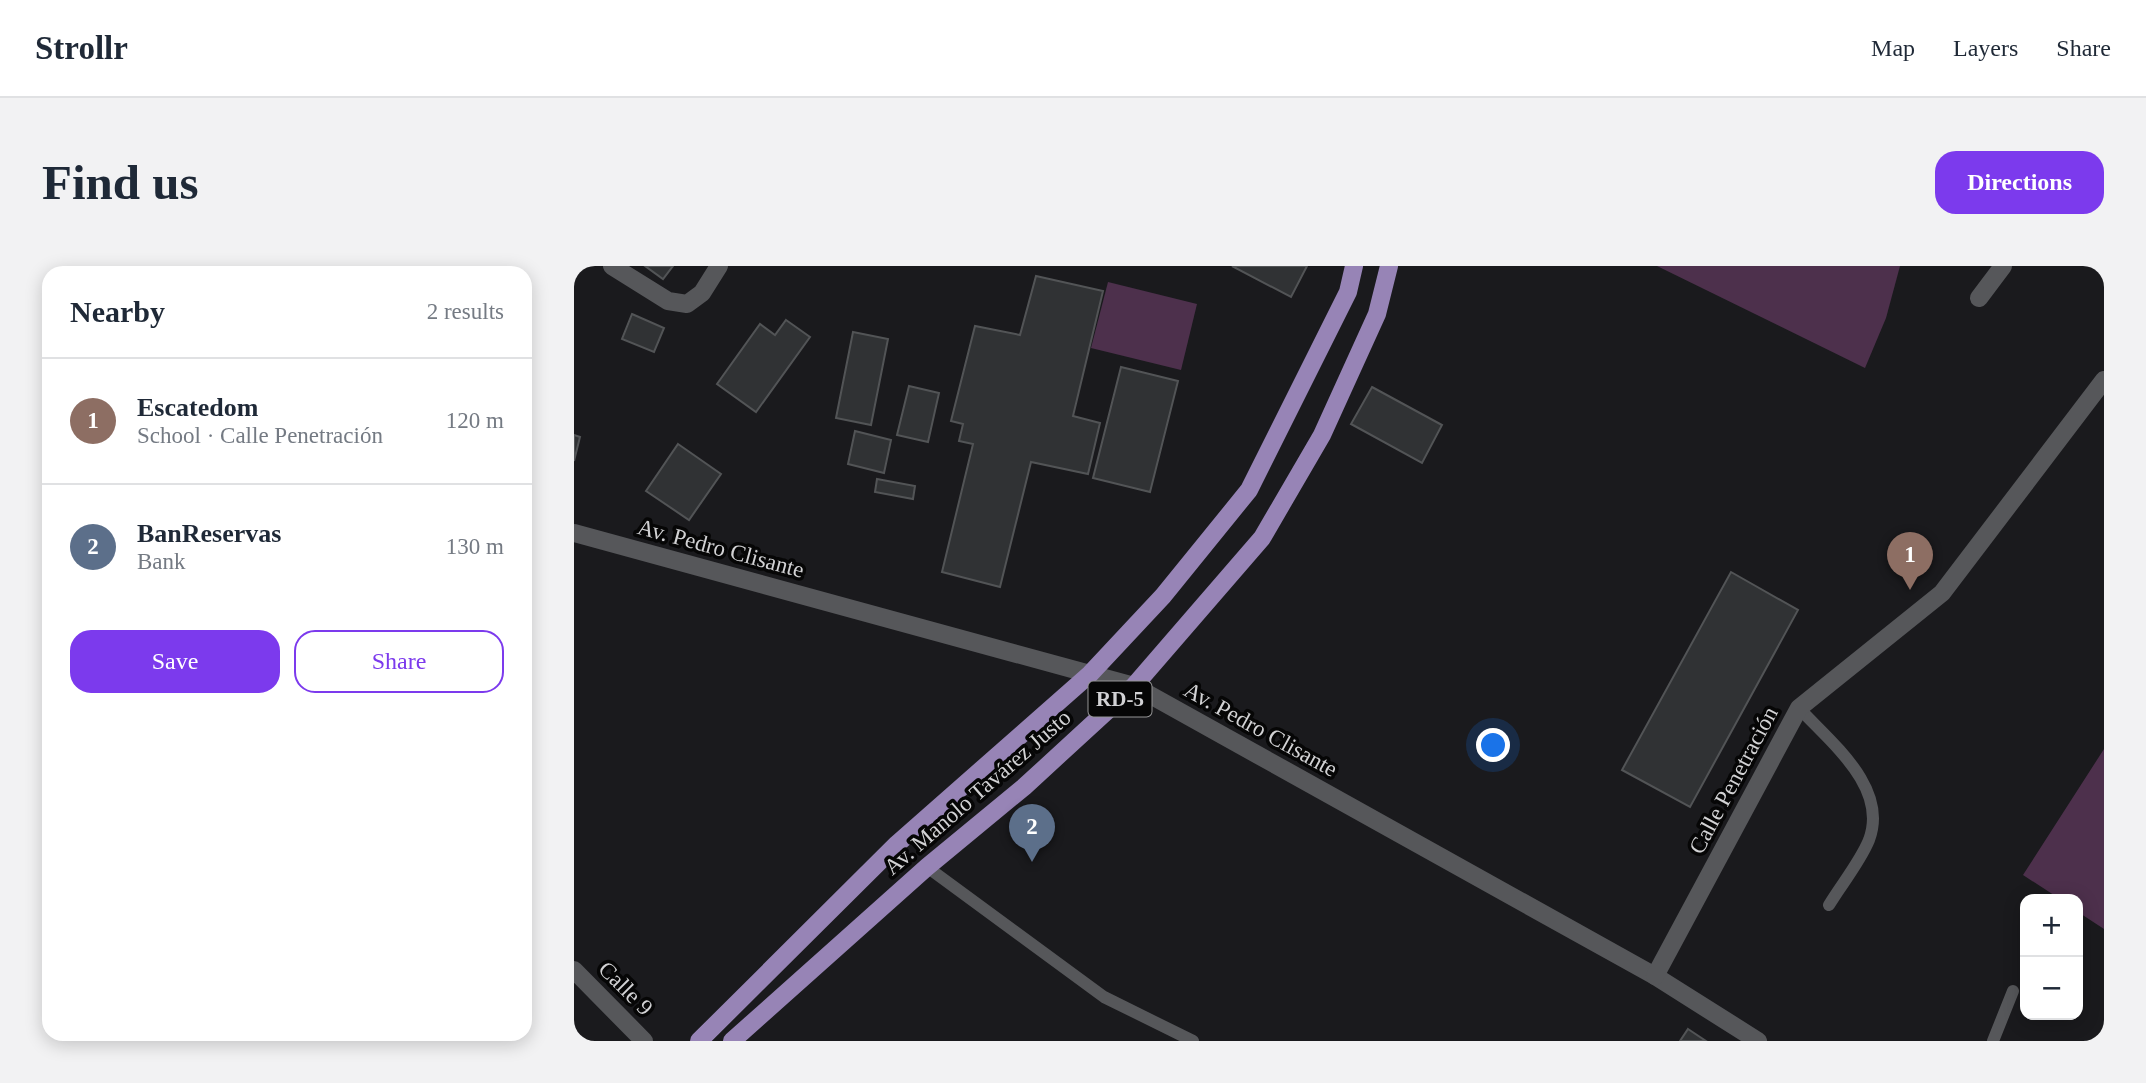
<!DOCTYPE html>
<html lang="en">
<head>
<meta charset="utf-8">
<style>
	:root { --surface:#fff; --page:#f2f2f3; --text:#1f2937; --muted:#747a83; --line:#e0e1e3; --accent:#7c3aed }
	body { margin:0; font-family:Georgia,serif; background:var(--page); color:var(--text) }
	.controls { position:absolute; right:21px; bottom:21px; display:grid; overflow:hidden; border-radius:14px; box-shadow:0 4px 18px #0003 }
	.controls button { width:63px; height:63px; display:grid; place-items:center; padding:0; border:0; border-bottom:2px solid var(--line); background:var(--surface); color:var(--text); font:35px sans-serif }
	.you { position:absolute; left:920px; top:480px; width:24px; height:24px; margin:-18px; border:5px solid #fff; border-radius:50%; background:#1a73e8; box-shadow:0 0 0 10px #1a73e833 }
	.badge { display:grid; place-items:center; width:46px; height:46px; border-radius:50%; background:var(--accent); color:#fff; font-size:23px; font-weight:700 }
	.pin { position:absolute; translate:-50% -58px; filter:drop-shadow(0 2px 4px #0008) }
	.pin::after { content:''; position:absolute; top:37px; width:24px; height:21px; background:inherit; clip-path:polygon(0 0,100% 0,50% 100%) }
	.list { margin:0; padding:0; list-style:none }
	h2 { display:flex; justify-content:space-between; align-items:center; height:91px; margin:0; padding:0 28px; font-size:30px }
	h2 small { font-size:23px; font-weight:400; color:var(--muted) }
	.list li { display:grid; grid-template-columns:46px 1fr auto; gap:21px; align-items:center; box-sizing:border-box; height:126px; padding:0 28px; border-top:2px solid var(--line) }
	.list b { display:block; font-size:26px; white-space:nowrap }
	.list p { margin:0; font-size:23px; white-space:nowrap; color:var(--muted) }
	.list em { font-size:23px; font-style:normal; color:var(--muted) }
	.actions { display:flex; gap:14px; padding:21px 28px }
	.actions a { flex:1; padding:16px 0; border:2px solid var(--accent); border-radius:21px; text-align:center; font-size:24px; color:var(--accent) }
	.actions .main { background:var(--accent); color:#fff }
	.map { position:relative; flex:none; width:1530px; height:775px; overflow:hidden; border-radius:21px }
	header { display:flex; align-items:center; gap:42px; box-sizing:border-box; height:98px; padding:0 35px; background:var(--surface); border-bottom:2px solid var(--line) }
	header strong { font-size:33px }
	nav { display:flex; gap:38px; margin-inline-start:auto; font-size:24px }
	.intro { display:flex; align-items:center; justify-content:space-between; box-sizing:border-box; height:168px; padding:0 42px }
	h1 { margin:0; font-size:49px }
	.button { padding:18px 32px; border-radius:21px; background:var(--accent); color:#fff; font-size:24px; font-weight:700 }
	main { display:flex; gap:42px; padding:0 42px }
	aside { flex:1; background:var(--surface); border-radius:21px; box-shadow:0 4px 18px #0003 }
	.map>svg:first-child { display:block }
	.green { fill:#4d304c }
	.building { fill:#303234; stroke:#525456; stroke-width:2 }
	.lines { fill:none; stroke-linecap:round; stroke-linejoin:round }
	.service { stroke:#56575a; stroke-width:12 }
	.minor { stroke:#56575a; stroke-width:18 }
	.primary { stroke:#9784b6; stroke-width:18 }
	.labels { text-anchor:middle; stroke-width:7; stroke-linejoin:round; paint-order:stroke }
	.shield { fill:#060606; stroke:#959596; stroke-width:2 }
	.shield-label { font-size:21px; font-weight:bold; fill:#d2d2d4 }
	.street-label { font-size:23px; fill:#d2d2d4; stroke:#060606 }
</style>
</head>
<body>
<header>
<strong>Strollr</strong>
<nav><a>Map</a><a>Layers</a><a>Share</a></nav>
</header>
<div class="intro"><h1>Find us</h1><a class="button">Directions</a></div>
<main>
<aside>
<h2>Nearby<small>2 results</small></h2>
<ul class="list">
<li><span class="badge" style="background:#8d6e63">1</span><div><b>Escatedom</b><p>School · Calle Penetración</p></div><em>120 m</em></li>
<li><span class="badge" style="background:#5c6f8a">2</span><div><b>BanReservas</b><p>Bank</p></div><em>130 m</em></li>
</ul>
<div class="actions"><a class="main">Save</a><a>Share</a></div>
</aside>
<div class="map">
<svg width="1530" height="775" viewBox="0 0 1530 775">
	<rect width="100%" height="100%" fill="#1a1a1d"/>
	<g class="green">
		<polygon points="1083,0 1326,0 1312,52 1291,102"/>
		<polygon points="534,16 623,38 607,104 517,82"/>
		<polygon points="1530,483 1530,663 1504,646 1504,633 1486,633 1449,609"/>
	</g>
	<g class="building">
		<polygon points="71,0 99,0 89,13"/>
		<polygon points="658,0 733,0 717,31"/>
		<polygon points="462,10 529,25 499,150 526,157 514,208 457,196 426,321 368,306 399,178 385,175 389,158 377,155 401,60 446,69"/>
		<polygon points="58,48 90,62 80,86 48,73"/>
		<polygon points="212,54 236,71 182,146 143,118 186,58 201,69"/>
		<polygon points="279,66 314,73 297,159 262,152"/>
		<polygon points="547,101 604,115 576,226 519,212"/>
		<polygon points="335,120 365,127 354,176 323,169"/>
		<polygon points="798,121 868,159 848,197 777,158"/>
		<polygon points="281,165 317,174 310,207 274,198"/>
		<polygon points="0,169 6,171 0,195"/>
		<polygon points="104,178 147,208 115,254 72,225"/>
		<polygon points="303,213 341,220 339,233 301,226"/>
		<polygon points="1157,306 1224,344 1116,541 1048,504"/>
		<polygon points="1114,763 1132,775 1106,775"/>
	</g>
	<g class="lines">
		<g class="service">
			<path d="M1225,442c31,34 90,79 70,132 -9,22 -28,45 -40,65"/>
			<polyline points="353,601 530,731 619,775"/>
			<polyline points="1419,775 1439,725"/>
		</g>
		<g class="minor">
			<polyline points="38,0 94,35 113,38 128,27 145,0"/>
			<polyline points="1405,32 1429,0"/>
			<polyline points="0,267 560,420 1081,710 1184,775"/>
			<polyline points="0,704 70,775"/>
			<polyline points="1081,710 1225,442 1368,327 1530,114"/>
		</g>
		<g class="primary">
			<polyline points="125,775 323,578 516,408 589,330 675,224 774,26 780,0"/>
			<polyline points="158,775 353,601 450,521 560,420 688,272 748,169 803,48 815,0"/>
		</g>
	</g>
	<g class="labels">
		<rect class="shield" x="514.5" y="415.5" width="63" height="35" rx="5"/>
		<g class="shield-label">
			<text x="546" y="440">RD-5</text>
		</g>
		<g class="street-label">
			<text transform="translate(147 282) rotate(15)" y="8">Av. Pedro Clisante</text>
			<text transform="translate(687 463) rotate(29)" y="8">Av. Pedro Clisante</text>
			<text transform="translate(1159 514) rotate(-62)" y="8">Calle Penetración</text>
			<text transform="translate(403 526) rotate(-41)" y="8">Av. Manolo Tavárez Justo</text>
			<text transform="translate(52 722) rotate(45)" y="8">Calle 9</text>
		</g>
	</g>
</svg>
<div class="controls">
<button>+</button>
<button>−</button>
</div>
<div class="you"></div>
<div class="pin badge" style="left:1336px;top:324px;background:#8d6e63">1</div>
<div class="pin badge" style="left:458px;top:596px;background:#5c6f8a">2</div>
</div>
</main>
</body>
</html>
